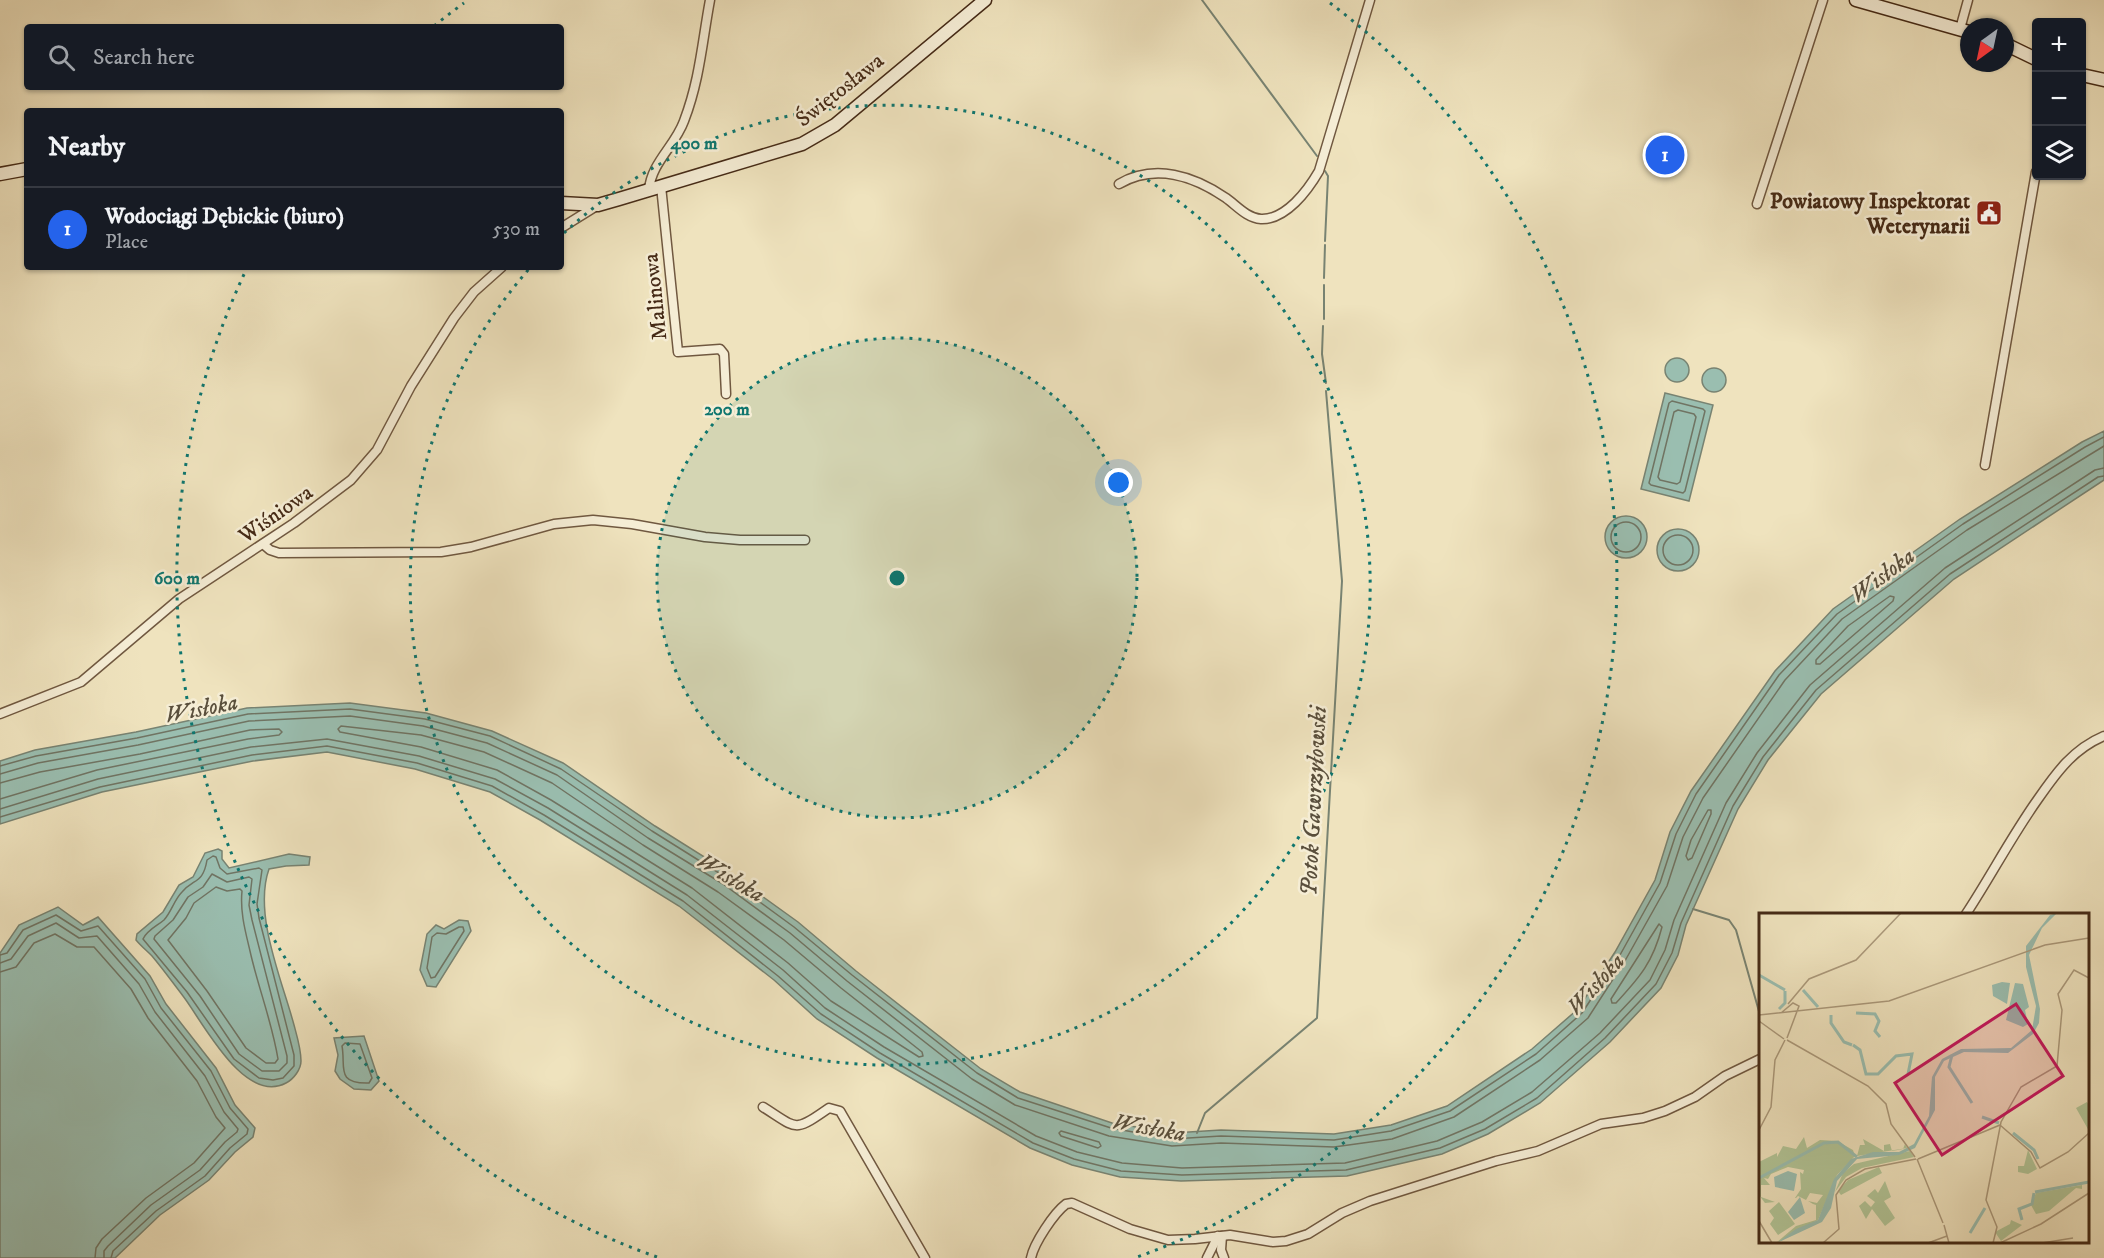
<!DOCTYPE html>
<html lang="en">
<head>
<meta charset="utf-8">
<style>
	:root { --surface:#171b24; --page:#242831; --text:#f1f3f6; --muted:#9ea1a6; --line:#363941; --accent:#2563eb }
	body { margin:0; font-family:"IM FELL DW Pica",serif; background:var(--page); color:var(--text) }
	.controls { position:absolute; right:18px; top:18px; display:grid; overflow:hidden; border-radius:6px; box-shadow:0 2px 4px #0004 }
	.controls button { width:54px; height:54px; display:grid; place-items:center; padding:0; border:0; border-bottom:2px solid var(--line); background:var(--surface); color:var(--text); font:30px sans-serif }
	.compass { position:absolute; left:1960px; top:18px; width:54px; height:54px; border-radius:50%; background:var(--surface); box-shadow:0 2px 4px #0004; rotate:213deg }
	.you { position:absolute; left:1119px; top:483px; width:21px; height:21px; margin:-15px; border:4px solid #fff; border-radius:50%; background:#1a73e8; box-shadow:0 0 0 9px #1a73e833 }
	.badge { display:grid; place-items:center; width:39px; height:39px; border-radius:50%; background:var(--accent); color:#fff; font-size:20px; font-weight:700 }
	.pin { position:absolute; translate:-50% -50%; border:3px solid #fff; box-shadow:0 2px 6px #0006 }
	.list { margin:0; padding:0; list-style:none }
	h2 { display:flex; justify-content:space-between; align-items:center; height:78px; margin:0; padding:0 24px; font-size:26px }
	h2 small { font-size:20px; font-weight:400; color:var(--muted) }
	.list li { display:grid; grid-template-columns:39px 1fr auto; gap:18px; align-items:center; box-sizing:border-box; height:84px; padding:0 24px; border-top:2px solid var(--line) }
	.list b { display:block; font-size:22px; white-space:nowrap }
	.list p { margin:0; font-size:20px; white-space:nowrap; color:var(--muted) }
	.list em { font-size:20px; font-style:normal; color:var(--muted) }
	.icon { flex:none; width:33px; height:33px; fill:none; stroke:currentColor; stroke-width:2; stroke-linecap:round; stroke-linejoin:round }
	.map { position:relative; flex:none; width:2104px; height:1258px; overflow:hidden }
	.search { position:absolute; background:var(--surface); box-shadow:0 2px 4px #0004; left:24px; top:24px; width:540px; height:66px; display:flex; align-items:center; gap:15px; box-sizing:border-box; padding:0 21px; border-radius:6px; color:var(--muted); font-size:22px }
	.panel { position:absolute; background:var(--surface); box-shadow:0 2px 4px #0004; left:24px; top:108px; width:540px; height:162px; border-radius:6px }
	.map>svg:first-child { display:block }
	.water { fill:#9abeb0; stroke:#788372; stroke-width:1.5 }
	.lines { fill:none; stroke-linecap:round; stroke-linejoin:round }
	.shore { stroke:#707463; stroke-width:1.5 }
	.stream { stroke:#788372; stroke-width:2 }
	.street-casing { stroke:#705840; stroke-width:11 }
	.secondary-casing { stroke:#452a16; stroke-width:15 }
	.street { stroke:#f5edd5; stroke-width:8 }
	.secondary { stroke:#f5edd5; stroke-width:12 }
	.ring { fill:none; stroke:#0f766e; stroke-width:3; stroke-dasharray:3 6 }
	.labels { text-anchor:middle; stroke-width:5; stroke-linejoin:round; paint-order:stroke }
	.street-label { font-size:22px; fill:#452a16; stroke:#f5edd5 }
	.poi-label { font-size:22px; font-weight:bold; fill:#452a16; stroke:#f5edd5; text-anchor:end }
	.water-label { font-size:24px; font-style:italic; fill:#5a4f3c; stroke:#f5edd5 }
	.inset-river { fill:none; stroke:#9abeb0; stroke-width:3 }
	.inset-road { fill:none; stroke:#ab997b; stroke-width:1.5 }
	.view { fill:#c2185b; fill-opacity:0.15; stroke:#c2185b; stroke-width:3 }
	.inset-edge { fill:none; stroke:#452a16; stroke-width:3 }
	.centre { fill:#0f766e; stroke:#f5edd5; stroke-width:3 }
	.ring-label { font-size:18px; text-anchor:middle; font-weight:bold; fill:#0f766e; stroke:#f5edd5; stroke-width:5; stroke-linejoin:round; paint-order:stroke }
</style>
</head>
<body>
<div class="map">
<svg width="2104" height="1258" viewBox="0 0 2104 1258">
	<rect width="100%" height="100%" fill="#efe3be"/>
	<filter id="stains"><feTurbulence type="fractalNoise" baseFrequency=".00333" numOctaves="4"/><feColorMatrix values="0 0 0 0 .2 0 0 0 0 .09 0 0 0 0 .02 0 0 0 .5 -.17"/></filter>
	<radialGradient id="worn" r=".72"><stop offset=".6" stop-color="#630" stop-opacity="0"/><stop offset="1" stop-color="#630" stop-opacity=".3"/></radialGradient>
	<g class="water">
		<circle cx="1677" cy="370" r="12"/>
		<circle cx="1714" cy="380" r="12"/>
		<polygon points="1665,393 1713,405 1689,501 1641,489"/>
		<polygon points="2104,431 2104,480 1954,579 1821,694 1768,760 1738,809 1686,925 1678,955 1661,988 1610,1042 1540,1103 1488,1134 1442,1154 1347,1176 1181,1181 1120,1177 1072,1165 1030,1148 877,1058 817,1019 774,980 679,906 540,820 490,792 415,769 327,752 253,761 102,792 0,824 0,761 35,750 136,732 247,708 350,703 426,713 492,731 563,763 655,826 730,873 798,922 856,971 981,1069 1020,1092 1112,1123 1173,1133 1221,1130 1334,1134 1391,1125 1447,1106 1532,1049 1578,1009 1615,952 1655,880 1670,832 1691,791 1775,671 1833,609 1960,519 2082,442"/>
		<circle cx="1626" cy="537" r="21"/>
		<circle cx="1678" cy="550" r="21"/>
		<path d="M218,849l4,2v8l7,9 60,-14 21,3 -1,8 -23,1 -17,3c-16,45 13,111 25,156 3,11 7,24 7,36 0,8 -7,18 -15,22 -42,22 -83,-61 -103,-87 -10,-13 -20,-27 -31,-40 -5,-5 -11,-10 -16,-16l1,-6 26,-22 16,-27 14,-8 12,-24z"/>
		<polygon points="58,907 83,925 98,917 150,976 166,1004 216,1068 235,1105 255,1128 253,1137 235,1152 209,1180 160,1215 115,1258 0,1258 0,953 19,925"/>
		<polygon points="459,920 468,921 471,931 436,987 427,986 420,970 427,934 436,925 444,929"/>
		<polygon points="364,1036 379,1081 371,1090 354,1089 340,1079 335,1071 338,1055 334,1038"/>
	</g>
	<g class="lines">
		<g class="shore">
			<polygon points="1672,401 1703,409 1705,411 1685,491 1683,493 1651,485 1649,483 1669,403"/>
			<polygon points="1678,410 1694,414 1696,417 1680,482 1677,484 1660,480 1658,477 1674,412"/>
			<circle cx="1626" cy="537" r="15"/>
			<circle cx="1678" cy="550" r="15"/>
			<polygon points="1890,596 1894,597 1893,601 1820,664 1816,664 1816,660 1848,626"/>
			<polygon points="341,726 421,735 484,752 552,783 643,845 718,892 784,940 841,988 922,1052 923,1056 919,1057 831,1001 788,963 692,888 551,800 497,770 421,747 340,732 338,729"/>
			<polyline points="0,766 36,756 137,738 248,714 350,709 425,719 490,736 561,769 652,831 727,878 794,927 852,975 977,1073 1018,1098 1111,1128 1172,1139 1221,1136 1334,1140 1391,1131 1450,1111 1536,1054 1582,1013 1620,955 1660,883 1676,834 1696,794 1779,675 1837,614 1963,524 2085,447 2104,437"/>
			<polyline points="0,774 38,763 138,745 249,721 350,716 423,726 487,743 557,775 648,838 723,884 790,933 847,981 972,1079 1015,1105 1109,1136 1172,1146 1221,1143 1334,1147 1392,1139 1454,1117 1540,1060 1588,1018 1626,959 1667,886 1683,837 1703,798 1785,680 1842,619 1967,530 2104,446"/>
			<polyline points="0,783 40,772 140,754 250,730 279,729 282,732 279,735 248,739 97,770 0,799"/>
			<polyline points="0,809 98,779 251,747 327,739 419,756 495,779 548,808 687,895 783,970 825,1008 884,1047 1036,1136 1077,1152 1122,1163 1182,1168 1345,1163 1437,1141 1482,1122 1532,1092 1600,1033 1650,980 1665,950 1674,920 1726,803 1757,753 1810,685 1945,568 2095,470 2104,468"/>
			<polygon points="1708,810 1711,810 1711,814 1692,858 1688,860 1686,856 1691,840"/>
			<polyline points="0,817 100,787 252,755 327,746 417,763 492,786 544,815 683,901 778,976 821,1014 880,1053 1033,1143 1074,1159 1121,1171 1182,1175 1346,1170 1440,1148 1485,1129 1537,1098 1605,1038 1656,984 1672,953 1681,923 1733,806 1763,757 1816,690 1950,574 2098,477 2104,476"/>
			<path d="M213,856l3,1 4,11 7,6 32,-6 3,2 -5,34 2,14 35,137v11l-11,12 -10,2 -14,-2 -25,-19 -47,-67 -44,-53c4,-9 14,-13 21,-19 8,-9 10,-20 18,-28 12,-14 21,-8 25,-32z"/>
			<polygon points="212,874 227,882 249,877 252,879 249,905 252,920 287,1056 287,1063 279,1071 262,1071 239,1054 200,996 154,939 155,936 173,920 188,897 203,887"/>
			<path d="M216,887l11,4 13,-2 2,2c-2,21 3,39 8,60 8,36 22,71 28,108l-3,4h-9l-20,-15 -39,-57 -39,-51 18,-22 8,-15z"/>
			<path d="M1659,924l3,3c-9,35 -22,50 -46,76h-4l-1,-4z"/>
			<polygon points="459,927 463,927 464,931 435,977 431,978 427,968 432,937 437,933 446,934"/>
			<polyline points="0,955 7,953 23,930 56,915 81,931 98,926 145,979 161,1008 211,1071 230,1108 248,1129 247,1134 230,1148 205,1176 156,1211 113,1251 111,1258"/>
			<polyline points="0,963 11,959 28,936 56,923 79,938 97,936 139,984 155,1012 205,1076 224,1112 238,1129 237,1132 225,1142 200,1170 151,1205 108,1246 104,1251 104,1258"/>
			<polyline points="0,972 16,967 34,943 55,934 77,947 94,947 131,989 148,1018 197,1081 216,1117 225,1128 194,1163 146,1198 102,1239 96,1248 95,1258"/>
			<path d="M345,1043l15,1 12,34 -3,5c-34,1 -23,-16 -27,-37z"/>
			<polygon points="1061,1131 1099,1142 1101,1146 1098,1148 1061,1136 1059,1133"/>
		</g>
		<g class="stream">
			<polyline points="1202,0 1317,156"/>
			<polyline points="1325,171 1328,176 1325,241"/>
			<polyline points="1324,278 1325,245"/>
			<polyline points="1324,319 1324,285"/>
			<polyline points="1323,326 1322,354 1326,383"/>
			<polyline points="1693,909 1729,920 1736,930 1760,1015"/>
			<polyline points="1197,1133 1205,1113 1317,1018 1342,581 1326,391"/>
			<polyline points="1867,1242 1867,1243"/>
		</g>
		<defs>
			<g id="street">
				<polyline points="1960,29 1968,0"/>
				<path d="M1119,184c36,-21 75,-8 107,14 11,8 21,20 35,21 25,1 47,-29 58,-48l51,-171"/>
				<polyline points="661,186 678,352 720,349 724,354 726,394"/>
				<path d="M649,190c2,-27 26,-44 35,-69 16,-42 18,-78 26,-121"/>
				<polyline points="1757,204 1823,0"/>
				<polyline points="561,228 598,205"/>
				<polyline points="1985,465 2036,172"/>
				<polyline points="263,544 270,550 279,553 441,552 471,547 554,524 593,520 632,524 705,537 740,540 805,540"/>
				<polyline points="0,714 81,682 179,599 294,523 351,480 377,450 411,386 454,318 474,292 502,267"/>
				<path d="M1966,914c25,-38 45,-77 72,-115 18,-26 35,-50 66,-63"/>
				<path d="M763,1107c35,22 30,26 66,1l11,3 85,147"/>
				<polyline points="1222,1236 1221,1250 1224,1258"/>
				<path d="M1031,1258c3,-15 23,-45 35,-54l6,-1 58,26 38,11 27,-1 35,-4 43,7 13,-1 22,-7 34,-21 28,-12 126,-40 42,-10 63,-27 42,-6 22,-7 30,-14 30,-21 35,-17"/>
				<polyline points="1207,1258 1218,1236"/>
			</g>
			<g id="secondary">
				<polyline points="1856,0 1969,32"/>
				<polyline points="2005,44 2036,59"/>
				<polyline points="2082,75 2104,80"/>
				<polyline points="0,174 27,169"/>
				<polyline points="561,203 598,205 619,199 802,144 835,125 985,0"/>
			</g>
		</defs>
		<use href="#street" class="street-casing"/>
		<use href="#secondary" class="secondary-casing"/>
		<use href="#street" class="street"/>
		<use href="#secondary" class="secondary"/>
	</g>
	<circle cx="897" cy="578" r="240" fill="#0f766e" fill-opacity=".12"/>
	<g class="ring">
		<circle cx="897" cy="578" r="240"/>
		<path d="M564 233A480 480 0 1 1 529 269"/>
		<path d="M657 1257A720 720 0 0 1 247 268M434 26A720 720 0 0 1 464 3M1330 3A720 720 0 0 1 1137 1257"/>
	</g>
	<defs>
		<symbol id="civic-square" viewBox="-11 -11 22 22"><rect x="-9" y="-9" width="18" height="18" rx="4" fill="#8f2418" stroke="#f5edd5"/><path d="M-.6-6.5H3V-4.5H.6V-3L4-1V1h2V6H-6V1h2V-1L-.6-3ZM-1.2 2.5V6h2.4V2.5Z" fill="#fff"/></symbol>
	</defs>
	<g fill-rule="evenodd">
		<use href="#civic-square" x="1974" y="198" width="30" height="30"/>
	</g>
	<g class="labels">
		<g class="street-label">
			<text transform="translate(839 89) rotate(-38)" y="8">Świętosława</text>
			<text transform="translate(654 297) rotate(-96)" y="8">Malinowa</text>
			<text transform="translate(275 513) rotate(-35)" y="8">Wiśniowa</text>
		</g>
		<g class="poi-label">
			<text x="1970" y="208">Powiatowy Inspektorat<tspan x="1970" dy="25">Weterynarii</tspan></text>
		</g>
		<g class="water-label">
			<text transform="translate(1882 575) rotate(-37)" y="8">Wisłoka</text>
			<text transform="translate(201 708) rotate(-11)" y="8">Wisłoka</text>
			<text transform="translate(1313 801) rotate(-87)" y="8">Potok Gawrzyłowski</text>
			<text transform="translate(731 877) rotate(31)" y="8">Wisłoka</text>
			<text transform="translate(1595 984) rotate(-48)" y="8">Wisłoka</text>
			<text transform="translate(1149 1127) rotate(10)" y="8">Wisłoka</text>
		</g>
	</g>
	<g transform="translate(1759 913)">
		<rect width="330" height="330" fill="#efe3be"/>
		<path d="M328,189l2,3v26l-13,-23zM45,224l3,11 13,-8 17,1 16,9 2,6 -18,19 -19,45 -42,23 20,-17 20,-6v-15l-3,-1 -5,-3 9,2 6,-8 -13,-2 -4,7 -8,-4 -2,2h-1l6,-9 -1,-17 3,2 1,-4 -16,-3 -17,7 -3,5 -4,-1 6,7h-9v12l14,5 -10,1 -6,-8v-33l18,-9v4l6,-11 13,3zM104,226l21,12v-6l6,-1 2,7 11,-2 2,-5 2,4 -50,8 3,-11h5zM269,237l9,19 -9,5 -10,-2v-6h6zM151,238l4,6 -52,11 -16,9 -11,15 8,-19 11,-9zM120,254l3,6 -41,22 -3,-4 10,-11zM126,268l6,16 -7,4 11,17 -10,8 -13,-17 -6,10 -7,-13 6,-5 6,6 4,-5 -8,-6 8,-7 3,4zM323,272v4l-6,-1 -27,23 -13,3 -5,-9 5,-12zM20,289l16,22 -17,11 -8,-11 4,-6 -5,-7zM252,307l11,5 -21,16 -6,-9 15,-8z" fill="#b2c597"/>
		<path d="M298,0l-15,15 -13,27 11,54 -1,14 -6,11 -25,19 -44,-1 -20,9 -9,16v33l-20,38 -16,7 -42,4 -20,22 -6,27 -9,14 -45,21 19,-14 22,-9 16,-41 17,-20 22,-7h26l15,-8 15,-28 3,-39 10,-18 19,-10 50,-1 21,-18 4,-24 -10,-39v-21l24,-31zM243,69l8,1 -3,21 -14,-8 -1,-11zM256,70l8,1 6,23 -4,3 3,14 -5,3 -17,-7zM29,258l9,3 -3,17 -19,-4 -1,-10zM41,284l5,16 -11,7 -6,-8z" fill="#9abeb0"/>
		<path class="inset-river" d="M0,62l26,15M44,77l15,17M20,96l6,-6v-12M97,100l19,1 4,7 -4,10 5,6M72,102v8l13,19 8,3M94,132l7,5 6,24h12l18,-18 16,-2 -4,20M193,142l-3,12 23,36M223,204l17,6M254,220l21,17 4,9M0,265l65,-35 14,-1 19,15M276,279l54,-10M263,307l-3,-11 13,-5 2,-11M211,320l15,-25"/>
		<path class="inset-road" d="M29,91l21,-25 47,-19 45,-47M22,100l12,-10 6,3 -12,32M0,102l130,-14 156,-56 44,-7M0,108l25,18M28,127l81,46 18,18 5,20 24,33M241,212l31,27 9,16 28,-16 21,-19M0,217l12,-23 4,-47 10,-20M158,246l26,64M159,246l82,-34M0,308l13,22M185,312l5,18M64,330l16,-14 -3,-34 10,-15 19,-11 51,-10M169,330l19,-7M234,330l4,-16 -11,-27 15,-78 20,-35 36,-21 5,-56 -4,-16 16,-24 15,8M241,330l41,-19 48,-31M283,330l31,-5"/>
		<path class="view" d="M257,91l47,72 -121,79 -47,-72z"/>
		<rect width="330" height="330" class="inset-edge"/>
	</g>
	<circle cx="897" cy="578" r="9" class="centre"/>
	<g class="ring-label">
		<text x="694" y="149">400 m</text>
		<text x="727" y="415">200 m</text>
		<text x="177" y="584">600 m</text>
	</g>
	<rect width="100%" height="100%" filter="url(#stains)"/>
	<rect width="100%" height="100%" fill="url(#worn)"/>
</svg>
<div class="controls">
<button>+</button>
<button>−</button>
<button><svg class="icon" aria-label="layers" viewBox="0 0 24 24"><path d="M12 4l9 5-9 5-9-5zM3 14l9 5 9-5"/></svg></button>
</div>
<svg class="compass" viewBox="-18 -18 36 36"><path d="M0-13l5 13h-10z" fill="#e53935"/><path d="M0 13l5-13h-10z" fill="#9ea1a6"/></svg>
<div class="you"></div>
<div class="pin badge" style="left:1665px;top:155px">1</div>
<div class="search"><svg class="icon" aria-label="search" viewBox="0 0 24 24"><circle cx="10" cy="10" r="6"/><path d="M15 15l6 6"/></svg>Search here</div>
<section class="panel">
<h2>Nearby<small></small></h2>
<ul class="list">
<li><span class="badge">1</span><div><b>Wodociągi Dębickie (biuro)</b><p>Place</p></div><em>530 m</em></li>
</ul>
</section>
</div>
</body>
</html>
